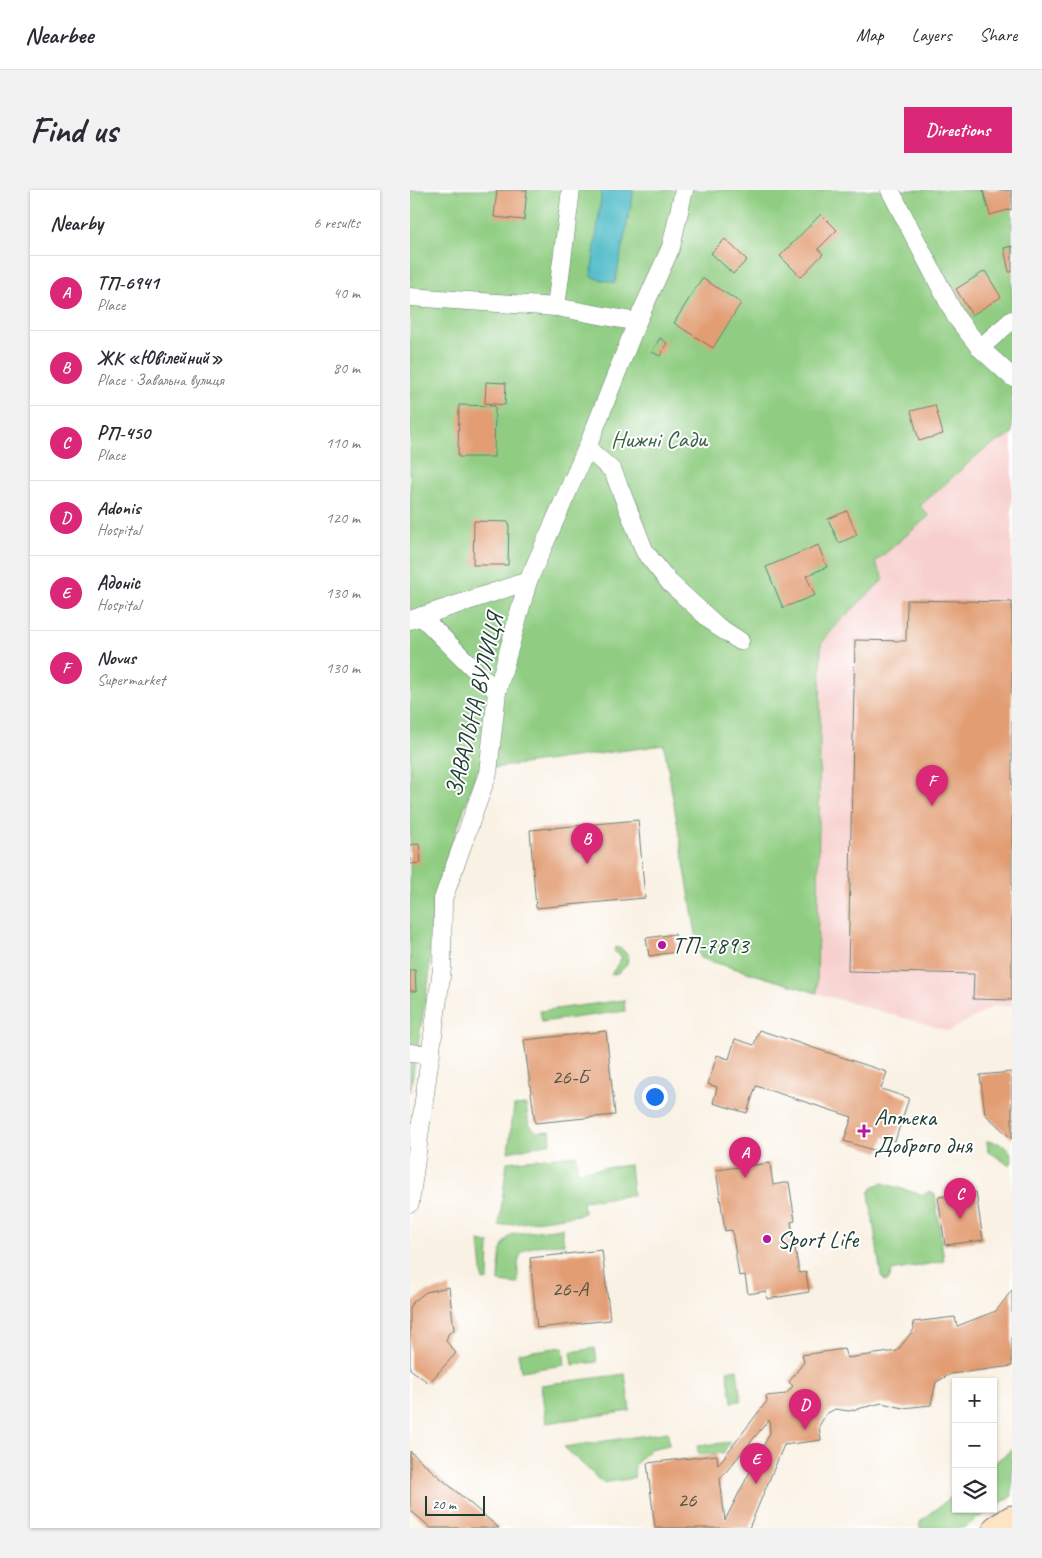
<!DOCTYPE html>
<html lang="en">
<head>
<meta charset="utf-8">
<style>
	:root { --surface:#fff; --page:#f2f2f3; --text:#2b2b33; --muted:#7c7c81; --line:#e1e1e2; --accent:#db2777 }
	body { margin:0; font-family:Caveat,sans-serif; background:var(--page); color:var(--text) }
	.controls { position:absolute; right:15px; bottom:15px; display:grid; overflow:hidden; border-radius:0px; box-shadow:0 1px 4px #0004 }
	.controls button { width:45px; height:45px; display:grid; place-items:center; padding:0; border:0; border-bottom:1px solid var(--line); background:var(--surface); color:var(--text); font:25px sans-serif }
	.scale { position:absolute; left:15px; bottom:12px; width:60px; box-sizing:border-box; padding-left:5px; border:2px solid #1f3d34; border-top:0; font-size:14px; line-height:18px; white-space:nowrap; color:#1f3d34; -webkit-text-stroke:4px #fff; paint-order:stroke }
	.you { position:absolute; left:244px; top:906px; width:18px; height:18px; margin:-12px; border:4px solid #fff; border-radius:50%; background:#1a73e8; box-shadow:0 0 0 8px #1a73e833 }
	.badge { display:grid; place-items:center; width:32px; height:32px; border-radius:50%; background:var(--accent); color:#fff; font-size:16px; font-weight:700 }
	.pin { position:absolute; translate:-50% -41px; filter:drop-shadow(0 1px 2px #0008) }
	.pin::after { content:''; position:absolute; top:26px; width:18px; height:15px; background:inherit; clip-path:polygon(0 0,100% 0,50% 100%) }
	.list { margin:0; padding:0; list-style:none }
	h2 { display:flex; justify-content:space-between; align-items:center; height:65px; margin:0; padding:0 20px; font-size:21px }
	h2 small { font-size:16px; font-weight:400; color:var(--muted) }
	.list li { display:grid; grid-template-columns:32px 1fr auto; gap:15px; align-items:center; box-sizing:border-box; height:75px; padding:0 20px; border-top:1px solid var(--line) }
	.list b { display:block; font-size:19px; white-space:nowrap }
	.list p { margin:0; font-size:16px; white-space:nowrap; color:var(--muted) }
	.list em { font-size:16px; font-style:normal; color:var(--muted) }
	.icon { flex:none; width:28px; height:28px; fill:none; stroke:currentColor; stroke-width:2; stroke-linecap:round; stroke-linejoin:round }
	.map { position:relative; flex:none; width:602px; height:1338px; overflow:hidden; border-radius:0px }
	header { display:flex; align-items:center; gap:30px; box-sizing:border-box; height:70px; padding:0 25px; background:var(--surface); border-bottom:1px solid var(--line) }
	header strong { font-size:24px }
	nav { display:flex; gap:28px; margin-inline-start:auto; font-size:18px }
	.intro { display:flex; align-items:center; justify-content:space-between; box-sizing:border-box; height:120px; padding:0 30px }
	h1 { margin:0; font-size:35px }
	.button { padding:12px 22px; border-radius:0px; background:var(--accent); color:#fff; font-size:18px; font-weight:700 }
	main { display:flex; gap:30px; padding:0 30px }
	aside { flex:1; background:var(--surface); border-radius:0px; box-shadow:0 1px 4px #0004 }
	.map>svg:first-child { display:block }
	.built { fill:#f7d0cd }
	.green { fill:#90cd82; stroke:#58855b }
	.water { fill:#4dbbc7; stroke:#367c7e }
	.building { fill:#e29d73; fill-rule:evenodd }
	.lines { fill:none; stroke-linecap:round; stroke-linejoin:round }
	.street-casing { stroke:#6b7c71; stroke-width:19 }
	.secondary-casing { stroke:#6b7c71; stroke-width:27 }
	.street { stroke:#fff; stroke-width:18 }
	.secondary { stroke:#fee4c5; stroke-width:25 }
	.poi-dot { fill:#b5179e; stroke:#fff; stroke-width:2 }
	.labels { text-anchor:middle; stroke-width:4; stroke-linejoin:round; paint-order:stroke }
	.number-label { font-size:21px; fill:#505544 }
	.park-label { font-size:24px; fill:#3b6148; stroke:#fff }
	.street-label { font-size:24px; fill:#1f3d34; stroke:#fff }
	.poi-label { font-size:24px; fill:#1f3d34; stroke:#fff; text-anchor:start }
</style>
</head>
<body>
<header>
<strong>Nearbee</strong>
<nav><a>Map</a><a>Layers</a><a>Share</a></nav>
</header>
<div class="intro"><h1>Find us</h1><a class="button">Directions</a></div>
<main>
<aside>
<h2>Nearby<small>6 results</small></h2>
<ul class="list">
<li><span class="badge">A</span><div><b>ТП-6941</b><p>Place</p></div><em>40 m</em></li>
<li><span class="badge">B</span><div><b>ЖК «Ювілейний»</b><p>Place · Завальна вулиця</p></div><em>80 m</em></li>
<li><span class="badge">C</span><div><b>РП-450</b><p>Place</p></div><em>110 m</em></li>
<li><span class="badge">D</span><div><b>Adonis</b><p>Hospital</p></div><em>120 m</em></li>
<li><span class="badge">E</span><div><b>Адоніс</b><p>Hospital</p></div><em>130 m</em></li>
<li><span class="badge">F</span><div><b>Novus</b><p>Supermarket</p></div><em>130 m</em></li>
</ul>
</aside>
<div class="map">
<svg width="602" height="1338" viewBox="0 0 602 1338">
	<rect width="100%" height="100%" fill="#fff"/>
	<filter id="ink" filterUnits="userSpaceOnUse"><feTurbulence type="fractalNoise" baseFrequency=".02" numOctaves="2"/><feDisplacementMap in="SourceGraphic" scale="10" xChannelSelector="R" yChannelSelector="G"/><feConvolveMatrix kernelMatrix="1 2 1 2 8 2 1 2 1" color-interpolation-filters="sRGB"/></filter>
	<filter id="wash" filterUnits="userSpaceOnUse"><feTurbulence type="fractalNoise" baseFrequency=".0096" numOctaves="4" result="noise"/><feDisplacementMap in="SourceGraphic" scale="20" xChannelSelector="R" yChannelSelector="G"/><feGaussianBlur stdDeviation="1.12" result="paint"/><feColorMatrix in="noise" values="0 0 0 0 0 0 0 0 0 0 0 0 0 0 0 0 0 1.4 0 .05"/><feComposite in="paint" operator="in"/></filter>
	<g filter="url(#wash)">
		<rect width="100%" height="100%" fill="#f9f1e3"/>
		<polygon class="built" points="602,244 602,816 584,816 539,841 407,803 411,454 428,433 474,389 465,372 519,326 510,316 573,260"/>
		<g class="green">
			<polygon points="0,0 602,0 602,244 573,260 510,316 519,326 465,372 474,389 428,433 411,454 407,803 290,768 254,555 67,580 23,710 19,788 0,902"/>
			<path d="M205,757c20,4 15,24 -4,28l11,-18 -8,-6z"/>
			<polygon points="214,810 215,821 132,832 130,821"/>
			<polygon points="116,915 119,934 127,942 140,941 141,953 98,962 104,916"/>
			<path d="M577,951c14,2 25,5 25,21l-3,3 -21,-14z"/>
			<polygon points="166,965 168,981 220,975 223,1005 173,1011 174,1023 167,1025 89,1036 97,972"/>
			<polygon points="472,993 513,1005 520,1001 525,1005 534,1071 482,1081 479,1090 475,1091 471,1085 459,1003 464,996"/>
			<path d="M152,1038l2,16c-12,1 -38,-1 -44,12 -3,8 -2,19 -2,28l-19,-2c1,-18 -2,-37 13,-48z"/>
			<polygon points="69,1051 79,1053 78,1090 73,1091"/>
			<polygon points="153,1157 155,1175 111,1181 108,1163"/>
			<polygon points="185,1158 187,1172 163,1175 161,1162"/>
			<polygon points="327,1179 331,1211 322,1212 317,1181"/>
			<polygon points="215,1184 220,1221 136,1233 131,1195"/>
			<polygon points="258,1242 259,1255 240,1259 225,1275 224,1288 193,1293 154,1257"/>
			<polygon points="320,1252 313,1263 289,1265 287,1256"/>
			<polygon points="602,1259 602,1306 583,1318 583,1274"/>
			<polygon points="546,1303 546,1319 582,1319 553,1338 510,1338 510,1332"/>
		</g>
		<polygon class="water" points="192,0 224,0 205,93 181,87"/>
		<g id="blocks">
			<g class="building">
				<polygon points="87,0 117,0 114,30 84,27"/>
				<polygon points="573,0 602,0 602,19 580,25"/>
				<polygon points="411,24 427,40 408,59 413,64 391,87 370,66"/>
				<polygon points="315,49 337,70 323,84 301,63"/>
				<polygon points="602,56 602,82 599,82 594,58"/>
				<polygon points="575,81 591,107 562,125 546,99"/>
				<polygon points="292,88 331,113 303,158 264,133"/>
				<polygon points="250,148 257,153 250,166 242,162"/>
				<polygon points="76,192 96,193 95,215 75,213"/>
				<polygon points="49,215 85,216 84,267 48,267"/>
				<polygon points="525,215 533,244 509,251 501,221"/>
				<polygon points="437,321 447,345 429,353 418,329"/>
				<polygon points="64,331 99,332 98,375 63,375"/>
				<polygon points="408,355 417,377 396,386 405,405 373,418 356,377"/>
				<polygon points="497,410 602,412 602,810 563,809 564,784 438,781 445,450 496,451"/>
				<polygon points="228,630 235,708 126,718 120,640"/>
				<polygon points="9,654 11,673 0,674 0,655"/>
				<polygon points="265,744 267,762 239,766 236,748"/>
				<polygon points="0,780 5,780 6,801 0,801"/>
				<polygon points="349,840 477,882 471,899 499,908 485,951 474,947 469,962 434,951 442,927 346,896 337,923 303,913 307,897 298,894 307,865 319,869 325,849 344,855"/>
				<polygon points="196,841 205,925 125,933 114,850"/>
				<polygon points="602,882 602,949 575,924 570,885"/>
				<polygon points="360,973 363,995 379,992 385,1031 381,1032 389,1083 396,1082 399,1102 357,1109 356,1101 338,1104 335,1085 329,1086 322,1040 315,1041 306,980"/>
				<polygon points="566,1002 573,1050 535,1055 528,1007"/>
				<polygon points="192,1060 200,1130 127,1138 120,1068"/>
				<polygon points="39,1097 44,1140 38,1144 36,1151 46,1163 19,1193 0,1179 0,1118 3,1112 16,1102"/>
				<path d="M602,1100v76l-61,8 -15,8 -5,23 -28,3 -21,-5 -33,8 -14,-2 -9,5 -7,12 2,14 -37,5 -35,83h-94l-8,-65 70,-8 1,10 49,-64 -1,-5 20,-2 7,-8 -4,-4 15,-20 -2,-7 42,-6 3,9 50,-7 17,-22 -1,-7 42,-5 2,9 39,-15zM359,1230l1,13 -45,87 -5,-41z"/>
				<polygon points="0,1261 20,1279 89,1338 21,1338 0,1320"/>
			</g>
		</g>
	</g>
	<g filter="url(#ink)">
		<use href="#blocks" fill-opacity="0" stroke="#6b7c71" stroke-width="1"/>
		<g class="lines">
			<defs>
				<g id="street">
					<polyline points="480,0 546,127 570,158 602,187"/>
					<polyline points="0,107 146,117 227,132"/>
					<polyline points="146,117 161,0"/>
					<polyline points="570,158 602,130"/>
					<polyline points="177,258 203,281 235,362 259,392 307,436 330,451"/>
					<polyline points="11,426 87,502"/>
					<polyline points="0,430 118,391"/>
					<polyline points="0,863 21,865"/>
					<polyline points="0,1013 32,779 33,709 78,583 87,502 118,391 177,258 227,132 261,57 274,0"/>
				</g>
				<polyline id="secondary" points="586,1338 602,1328"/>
			</defs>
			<use href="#street" class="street-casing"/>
			<use href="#secondary" class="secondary-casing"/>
			<use href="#street" class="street"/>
			<use href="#secondary" class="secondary"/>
		</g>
	</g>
	<g class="poi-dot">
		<circle cx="252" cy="755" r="5"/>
		<path d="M451.5 933.5h5v5h5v5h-5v5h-5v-5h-5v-5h5z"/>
		<circle cx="357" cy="1049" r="5"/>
	</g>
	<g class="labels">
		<g class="number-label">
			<text x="160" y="894">26-Б</text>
			<text x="160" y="1106">26-А</text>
			<text x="277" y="1317">26</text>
		</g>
		<g class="park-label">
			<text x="249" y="257">Нижні Сади</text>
		</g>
		<g class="street-label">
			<text transform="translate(64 515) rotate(-77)" y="8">ЗАВАЛЬНА ВУЛИЦЯ</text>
		</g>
		<g class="poi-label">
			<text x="262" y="763">ТП-7893</text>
			<text x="464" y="935">Аптека<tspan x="464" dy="28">Доброго дня</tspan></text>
			<text x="367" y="1057">Sport Life</text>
		</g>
	</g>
</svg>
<div class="controls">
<button>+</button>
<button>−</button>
<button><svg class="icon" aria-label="layers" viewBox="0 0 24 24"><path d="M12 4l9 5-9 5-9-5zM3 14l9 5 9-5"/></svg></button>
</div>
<div class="scale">20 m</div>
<div class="you"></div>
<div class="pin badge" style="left:335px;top:988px">A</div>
<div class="pin badge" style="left:177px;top:674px">B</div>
<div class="pin badge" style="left:550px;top:1029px">C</div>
<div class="pin badge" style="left:395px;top:1240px">D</div>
<div class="pin badge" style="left:346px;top:1294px">E</div>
<div class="pin badge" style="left:522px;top:616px">F</div>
</div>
</main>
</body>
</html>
